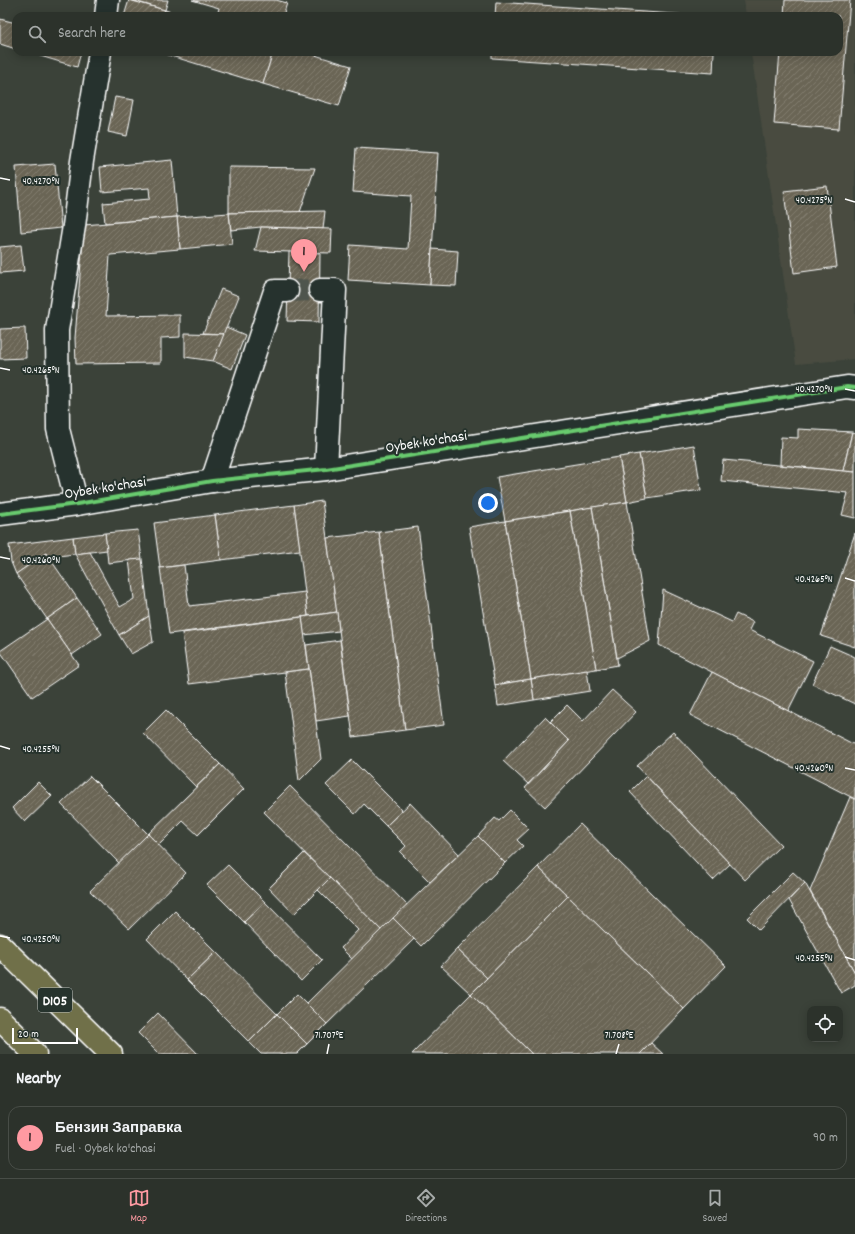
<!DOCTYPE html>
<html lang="en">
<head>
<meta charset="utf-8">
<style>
	:root { --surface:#2c322b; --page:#343a33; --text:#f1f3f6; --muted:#a6aaa9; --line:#484d47; --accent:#ff9aa2 }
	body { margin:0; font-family:Dekko,sans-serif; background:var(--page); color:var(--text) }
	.controls { position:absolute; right:12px; bottom:12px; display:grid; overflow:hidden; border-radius:8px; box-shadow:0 2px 10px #0003 }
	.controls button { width:36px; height:36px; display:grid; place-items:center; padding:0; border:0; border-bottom:1px solid var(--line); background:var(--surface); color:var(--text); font:20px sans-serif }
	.scale { position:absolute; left:12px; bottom:10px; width:66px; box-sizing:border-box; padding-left:4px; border:2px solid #fff; border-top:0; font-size:11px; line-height:14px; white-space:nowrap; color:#fff; -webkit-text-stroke:3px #26332d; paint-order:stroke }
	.you { position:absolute; left:488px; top:503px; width:14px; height:14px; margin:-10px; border:3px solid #fff; border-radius:50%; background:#1a73e8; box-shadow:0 0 0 6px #1a73e833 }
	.badge { display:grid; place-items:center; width:26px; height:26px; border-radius:50%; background:var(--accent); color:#111; font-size:13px; font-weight:700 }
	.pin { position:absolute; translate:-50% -33px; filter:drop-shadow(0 1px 2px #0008) }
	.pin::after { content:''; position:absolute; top:21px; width:14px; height:12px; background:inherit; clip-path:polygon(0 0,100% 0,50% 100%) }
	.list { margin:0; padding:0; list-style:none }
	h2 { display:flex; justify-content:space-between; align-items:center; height:52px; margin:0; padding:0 16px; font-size:17px }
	h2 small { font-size:13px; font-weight:400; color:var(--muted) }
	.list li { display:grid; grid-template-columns:26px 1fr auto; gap:12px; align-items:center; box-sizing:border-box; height:64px; margin:0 8px 8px; padding:0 8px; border:1px solid var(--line); border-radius:12px }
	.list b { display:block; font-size:15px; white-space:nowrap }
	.list p { margin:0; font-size:13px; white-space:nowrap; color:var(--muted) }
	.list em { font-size:13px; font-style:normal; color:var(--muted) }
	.icon { flex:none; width:22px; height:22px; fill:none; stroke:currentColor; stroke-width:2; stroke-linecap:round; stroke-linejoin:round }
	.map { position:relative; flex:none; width:855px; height:1054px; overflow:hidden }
	.search { position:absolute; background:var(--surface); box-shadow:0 2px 10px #0003; left:12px; right:12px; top:12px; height:44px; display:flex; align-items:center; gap:10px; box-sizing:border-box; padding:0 14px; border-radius:12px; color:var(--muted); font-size:15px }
	.sheet { height:124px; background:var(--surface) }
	nav { display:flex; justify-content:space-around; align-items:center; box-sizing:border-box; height:56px; border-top:1px solid var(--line); background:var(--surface); font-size:11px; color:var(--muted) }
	nav a { display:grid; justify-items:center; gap:2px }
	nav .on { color:var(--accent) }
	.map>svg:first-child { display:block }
	.built { fill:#494c41 }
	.building { fill:url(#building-hatch); stroke:#fff }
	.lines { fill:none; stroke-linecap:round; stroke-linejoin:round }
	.minor-tunnel { stroke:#4f554d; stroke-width:22; stroke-dasharray:22 11; stroke-linecap:butt }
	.minor-casing { stroke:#fff; stroke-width:25 }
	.highway-casing { stroke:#fff; stroke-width:25 }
	.minor { stroke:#26332d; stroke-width:22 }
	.highway { stroke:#6f704a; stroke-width:22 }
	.cycleway-casing { stroke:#26332d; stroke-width:6 }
	.cycleway { stroke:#67ca6e; stroke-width:4 }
	.ticks { fill:none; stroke:#fff; stroke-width:1.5 }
	.labels { text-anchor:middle; stroke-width:4; stroke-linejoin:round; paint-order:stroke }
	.shield { fill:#26332d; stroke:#bec2c0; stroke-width:1 }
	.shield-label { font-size:14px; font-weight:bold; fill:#fff }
	.street-label { font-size:15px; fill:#fff; stroke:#26332d }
	.ticks-label { font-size:10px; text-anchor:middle; fill:#fff; stroke:#26332d; stroke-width:4; stroke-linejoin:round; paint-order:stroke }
</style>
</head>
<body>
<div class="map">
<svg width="855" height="1054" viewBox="0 0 855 1054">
	<defs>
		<pattern id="building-hatch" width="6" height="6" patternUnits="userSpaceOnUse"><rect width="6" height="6" fill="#6b6554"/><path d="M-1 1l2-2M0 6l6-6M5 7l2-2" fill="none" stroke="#817c6e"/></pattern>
	</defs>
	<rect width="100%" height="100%" fill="#3b4239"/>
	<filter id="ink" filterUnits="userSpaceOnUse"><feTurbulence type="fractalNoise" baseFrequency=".025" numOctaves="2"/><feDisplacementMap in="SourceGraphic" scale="8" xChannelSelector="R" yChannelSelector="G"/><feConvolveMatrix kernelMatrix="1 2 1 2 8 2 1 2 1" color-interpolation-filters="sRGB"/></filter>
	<g filter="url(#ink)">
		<polygon class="built" points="744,0 855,0 855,359 796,364 751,52 839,52 839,16 746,16"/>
		<g class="building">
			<polygon points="129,0 165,10 163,16 124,16"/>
			<polygon points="131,0 168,0 165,10"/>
			<polygon points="192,0 276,0 287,3 283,16 217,16 219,8"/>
			<polygon points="785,0 850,0 839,129 774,124 780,52 839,52 839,16 784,16"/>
			<polygon points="496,2 704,16 495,16"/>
			<polygon points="165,10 185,16 163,16"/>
			<polygon points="0,19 16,23 16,49 0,44"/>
			<polygon points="27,52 81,52 77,67"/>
			<polygon points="158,52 273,52 263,84"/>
			<polygon points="273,52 305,52 351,66 339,106 263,84"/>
			<polygon points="492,52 714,52 713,73 492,58"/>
			<polygon points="115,97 134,100 127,136 108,132"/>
			<polygon points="356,148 438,153 430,285 348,280 350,245 408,249 411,196 353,192"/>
			<polygon points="172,160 177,217 105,223 103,203 150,199 149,188 102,192 100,167"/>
			<polygon points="55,164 61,228 21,232 16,167"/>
			<polygon points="229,167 315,168 300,212 229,213"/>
			<polygon points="827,186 837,267 794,273 784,191"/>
			<polygon points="325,211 323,229 261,227 231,230 229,213"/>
			<polygon points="229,213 232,244 180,249 177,217"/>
			<polygon points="177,217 180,249 110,255 106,316 180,315 180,337 161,338 161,363 76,364 75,338 84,225"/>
			<polygon points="261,227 332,229 331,253 255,251"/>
			<polygon points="21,245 24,271 0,273 0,247"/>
			<polygon points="432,249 458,251 456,286 430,285"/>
			<polygon points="289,252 320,253 319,322 287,321"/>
			<polygon points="221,289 239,296 224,334 203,333"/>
			<polygon points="226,327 245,335 232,369 213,361"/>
			<polygon points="25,328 26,358 0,359 0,329"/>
			<polygon points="185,333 224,334 213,361 185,357"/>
			<polygon points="798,429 852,432 843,471 780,465 781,437 798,438"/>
			<polygon points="852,432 855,433 855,472 843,471"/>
			<polygon points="694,445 701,490 647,498 639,454"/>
			<polygon points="639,454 647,498 627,502 619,457"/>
			<polygon points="619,457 627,502 505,521 497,477"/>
			<polygon points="723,460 855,472 855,518 842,515 848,493 721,481"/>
			<polygon points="322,501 337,612 308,616 294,505"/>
			<polygon points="627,502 650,641 617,658 592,507"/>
			<polygon points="294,505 300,550 221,560 215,515"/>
			<polygon points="592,507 618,665 596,669 570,511"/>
			<polygon points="570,511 596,669 531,679 505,521"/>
			<polygon points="215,515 221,560 160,568 154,523"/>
			<polygon points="505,521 531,679 495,685 469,527"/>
			<polygon points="418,527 444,725 405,730 379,532"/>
			<polygon points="138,530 142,559 108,563 105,533"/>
			<polygon points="379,532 405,730 353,737 327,538"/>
			<polygon points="105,533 107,550 75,554 73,537"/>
			<polygon points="855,533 855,647 821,636"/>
			<polygon points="73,537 75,554 49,557 46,553 16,574 11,562 9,545"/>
			<polygon points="90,552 120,607 134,599 129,560 142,559 149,616 119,635 75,554"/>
			<polygon points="46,553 77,598 47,619 16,574"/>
			<polygon points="184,565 189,606 305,592 308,616 169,634 160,568"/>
			<polygon points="663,590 732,622 736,614 753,622 749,630 813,661 788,711 659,645"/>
			<polygon points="77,598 102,634 72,655 47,619"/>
			<polygon points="337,612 339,631 304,635 302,617"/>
			<polygon points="149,616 153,642 131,654 119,635"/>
			<polygon points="302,617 309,669 189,684 182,633"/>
			<polygon points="47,619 79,665 32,697 0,651"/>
			<polygon points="340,640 350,716 316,721 306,645"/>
			<polygon points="830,646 855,657 855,704 812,684"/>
			<polygon points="309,669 321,759 299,781 285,672"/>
			<polygon points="587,670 590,691 534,700 531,679"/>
			<polygon points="712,672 855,745 855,799 690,715"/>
			<polygon points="531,679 534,700 498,706 495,685"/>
			<polygon points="612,690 636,712 545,807 525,788 569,741 550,722 567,705 583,721"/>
			<polygon points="166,710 220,764 196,787 143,733"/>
			<polygon points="545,717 569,741 528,784 503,761"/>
			<polygon points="673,732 781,845 745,880 637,766"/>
			<polygon points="352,760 402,810 386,826 364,804 355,814 326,785"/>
			<polygon points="220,764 244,789 198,835 183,821 159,845 148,834"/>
			<polygon points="90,776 148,834 119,863 61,804"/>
			<polygon points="646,776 730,864 713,880 630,792"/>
			<polygon points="38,782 52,796 25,822 12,808"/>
			<polygon points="290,786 407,905 381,930 264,812"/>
			<polygon points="850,797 855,799 855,973 810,891"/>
			<polygon points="410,803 459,854 430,882 400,852 406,846 386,826"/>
			<polygon points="510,810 529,829 517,840 523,846 505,863 478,836 495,818 499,821"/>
			<polygon points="580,824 726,966 684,1009 538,867"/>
			<polygon points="148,834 186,873 129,929 90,891"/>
			<polygon points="478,836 505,863 421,946 393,918"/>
			<polygon points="304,853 330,878 294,914 269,888"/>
			<polygon points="228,865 265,902 244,922 207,885"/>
			<polygon points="538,867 568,896 487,978 457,949"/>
			<polygon points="793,872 805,883 759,930 747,918"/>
			<polygon points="330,878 381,930 352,959 341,948 358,930 318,890"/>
			<polygon points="805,883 855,973 855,985 841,993 789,900"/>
			<polygon points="568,896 684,1009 640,1054 532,1054 471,994"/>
			<polygon points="265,902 322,960 301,981 244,922"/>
			<polygon points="175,911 216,952 187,980 147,939"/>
			<polygon points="393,918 414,939 327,1024 306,1004"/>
			<polygon points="457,949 487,978 471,994 441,966"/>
			<polygon points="216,952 277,1014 249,1042 187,980"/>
			<polygon points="297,994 327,1024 307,1044 277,1014"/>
			<polygon points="471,994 532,1054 412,1054"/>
			<polygon points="158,1013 198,1054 159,1054 138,1033"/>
			<polygon points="277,1014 307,1044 297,1054 261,1054 249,1042"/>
			<polygon points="651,1043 663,1054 640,1054"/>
		</g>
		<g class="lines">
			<polyline class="minor-tunnel" points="287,291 320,290"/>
			<defs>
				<g id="minor">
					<polyline points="106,16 108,0"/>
					<polyline points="320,290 335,290 326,469"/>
					<polyline points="212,481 275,291 287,291"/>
					<polyline points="77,504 58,429 57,330 74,226 82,161 100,52"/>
					<polyline points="0,514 77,504 212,481 326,469 847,387 855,388"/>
				</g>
				<g id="highway">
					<polyline points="0,945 111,1054"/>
					<polyline points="0,1019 35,1054"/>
				</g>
			</defs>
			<use href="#minor" class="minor-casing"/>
			<use href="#highway" class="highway-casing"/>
			<use href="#minor" class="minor"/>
			<use href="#highway" class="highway"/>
			<defs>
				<polyline id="cycleway" points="0,514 77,504 212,481 326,469 847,387 855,388"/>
			</defs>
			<use href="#cycleway" class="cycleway-casing"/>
			<use href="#cycleway" class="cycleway"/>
		</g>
	</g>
	<path class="ticks" d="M0,178l10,2M845,199l10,3M0,368l10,2M845,389l10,2M0,557l10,2M845,578l10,3M0,746l10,3M845,768l10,2M0,936l10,2M845,957l10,3M327,1054l2,-10M616,1054l3,-10"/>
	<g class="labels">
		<rect class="shield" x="38" y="988" width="34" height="24" rx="3"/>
		<g class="shield-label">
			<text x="55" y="1005">D105</text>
		</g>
		<g class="street-label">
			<text transform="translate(426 441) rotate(-9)" y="5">Oybek ko'chasi</text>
			<text transform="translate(105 487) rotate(-9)" y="5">Oybek ko'chasi</text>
		</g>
	</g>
	<g class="ticks-label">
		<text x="41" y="184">40.4270°N</text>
		<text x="814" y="203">40.4275°N</text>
		<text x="41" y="373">40.4265°N</text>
		<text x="814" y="392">40.4270°N</text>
		<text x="41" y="563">40.4260°N</text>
		<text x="814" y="582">40.4265°N</text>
		<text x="41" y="752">40.4255°N</text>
		<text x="814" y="771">40.4260°N</text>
		<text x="41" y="942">40.4250°N</text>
		<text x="814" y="961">40.4255°N</text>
		<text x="329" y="1038">71.707°E</text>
		<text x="619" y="1038">71.708°E</text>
	</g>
</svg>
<div class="controls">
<button><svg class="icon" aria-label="locate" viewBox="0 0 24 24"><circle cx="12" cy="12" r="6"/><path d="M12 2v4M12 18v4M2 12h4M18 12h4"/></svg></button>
</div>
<div class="scale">20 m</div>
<div class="you"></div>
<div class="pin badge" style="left:304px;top:272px">1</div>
<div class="search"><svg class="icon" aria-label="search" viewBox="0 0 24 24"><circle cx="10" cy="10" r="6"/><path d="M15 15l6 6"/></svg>Search here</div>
</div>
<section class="sheet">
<h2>Nearby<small></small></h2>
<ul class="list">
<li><span class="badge">1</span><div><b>Бензин Заправка</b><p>Fuel · Oybek ko'chasi</p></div><em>90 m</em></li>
</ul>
</section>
<nav>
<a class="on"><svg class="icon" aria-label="map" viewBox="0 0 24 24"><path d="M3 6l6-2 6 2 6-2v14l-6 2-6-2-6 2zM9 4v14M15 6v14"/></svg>Map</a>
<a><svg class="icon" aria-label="directions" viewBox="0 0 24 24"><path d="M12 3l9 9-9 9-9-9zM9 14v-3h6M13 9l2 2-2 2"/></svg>Directions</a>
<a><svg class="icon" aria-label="saved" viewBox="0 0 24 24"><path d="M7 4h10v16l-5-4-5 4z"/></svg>Saved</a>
</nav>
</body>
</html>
